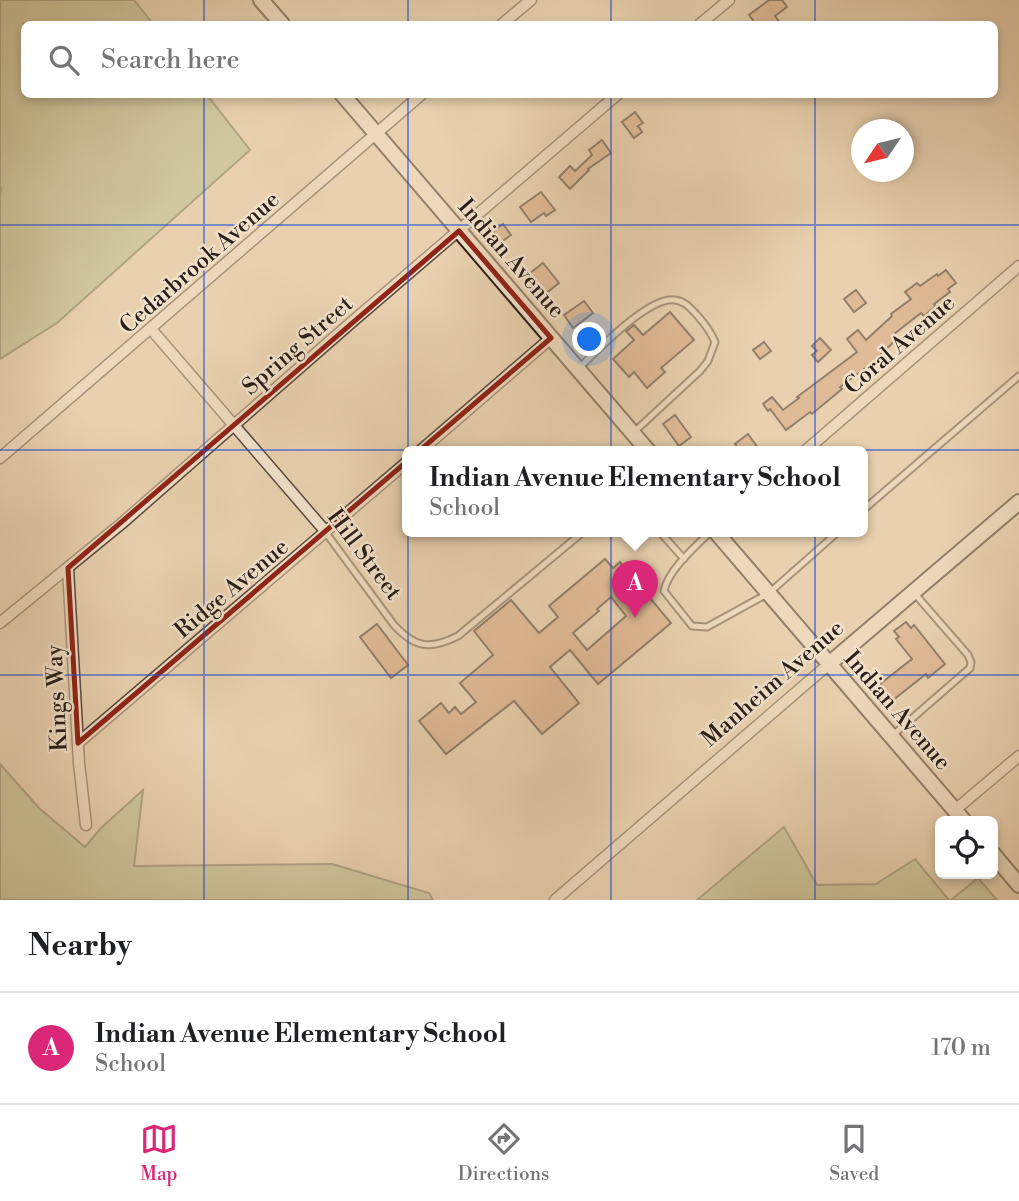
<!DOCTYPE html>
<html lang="en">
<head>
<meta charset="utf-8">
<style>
	:root { --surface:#fff; --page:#f6f6f6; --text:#202124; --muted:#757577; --line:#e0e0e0; --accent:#db2777 }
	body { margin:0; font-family:"Libre Bodoni",serif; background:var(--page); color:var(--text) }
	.controls { position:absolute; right:21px; bottom:21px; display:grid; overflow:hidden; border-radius:10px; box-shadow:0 4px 10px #0003 }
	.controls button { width:63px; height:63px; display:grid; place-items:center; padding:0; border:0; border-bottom:2px solid var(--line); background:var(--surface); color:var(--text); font:35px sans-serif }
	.compass { position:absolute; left:851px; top:119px; width:63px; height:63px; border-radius:50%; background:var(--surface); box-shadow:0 4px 10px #0003; rotate:235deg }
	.you { position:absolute; left:590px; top:340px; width:24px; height:24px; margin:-18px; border:5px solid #fff; border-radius:50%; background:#1a73e8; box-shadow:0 0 0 10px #1a73e833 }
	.badge { display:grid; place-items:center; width:46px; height:46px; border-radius:50%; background:var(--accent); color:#fff; font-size:23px; font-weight:700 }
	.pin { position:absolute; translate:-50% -58px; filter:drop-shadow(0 2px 4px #0008) }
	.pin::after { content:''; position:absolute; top:37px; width:24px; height:21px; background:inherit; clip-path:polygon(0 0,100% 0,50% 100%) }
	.popup { position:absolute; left:402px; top:446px; width:466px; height:91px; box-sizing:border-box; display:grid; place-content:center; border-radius:10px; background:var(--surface); filter:drop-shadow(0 2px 5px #0005); font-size:23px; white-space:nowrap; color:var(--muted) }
	.popup b { font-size:26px; color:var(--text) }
	.popup::after { content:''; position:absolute; left:50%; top:100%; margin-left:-14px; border:14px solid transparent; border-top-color:var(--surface) }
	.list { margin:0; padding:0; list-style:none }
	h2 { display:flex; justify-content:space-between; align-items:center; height:91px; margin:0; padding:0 28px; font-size:30px }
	h2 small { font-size:23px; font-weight:400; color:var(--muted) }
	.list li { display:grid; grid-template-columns:46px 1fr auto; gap:21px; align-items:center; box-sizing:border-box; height:112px; padding:0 28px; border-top:2px solid var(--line) }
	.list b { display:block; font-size:26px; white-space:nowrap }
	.list p { margin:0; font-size:23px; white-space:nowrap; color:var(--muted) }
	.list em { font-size:23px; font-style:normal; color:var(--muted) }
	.icon { flex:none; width:38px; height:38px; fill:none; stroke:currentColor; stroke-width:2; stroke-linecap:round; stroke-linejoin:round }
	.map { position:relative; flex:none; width:1019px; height:900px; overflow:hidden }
	.search { position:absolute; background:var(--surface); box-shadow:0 4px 10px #0003; left:21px; right:21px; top:21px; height:77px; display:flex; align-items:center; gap:18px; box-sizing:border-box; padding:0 24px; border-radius:10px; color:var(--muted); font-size:26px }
	.sheet { height:203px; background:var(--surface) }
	nav { display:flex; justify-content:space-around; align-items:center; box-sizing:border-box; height:98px; border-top:2px solid var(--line); background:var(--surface); font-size:19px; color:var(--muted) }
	nav a { display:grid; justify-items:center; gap:4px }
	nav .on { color:var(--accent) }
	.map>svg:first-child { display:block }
	.green { fill:#b3bc8d; stroke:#6e6d52; stroke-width:2 }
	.building { fill:#d4a07b; stroke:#2a1e18; stroke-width:2; fill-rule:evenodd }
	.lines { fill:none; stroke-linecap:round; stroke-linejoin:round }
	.lane-casing { stroke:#5a4b3e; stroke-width:9 }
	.street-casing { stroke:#5a4b3e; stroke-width:13 }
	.secondary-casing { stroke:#2a1e18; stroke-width:18 }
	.lane { stroke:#f1e1cb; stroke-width:5 }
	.street { stroke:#f1e1cb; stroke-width:10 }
	.secondary { stroke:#f1e1cb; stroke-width:14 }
	.marked { fill:none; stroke:#8f2418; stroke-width:5; stroke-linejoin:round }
	.grid { fill:none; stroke:#1d4ed8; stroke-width:2; stroke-opacity:0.55 }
	.labels { text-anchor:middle; stroke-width:5; stroke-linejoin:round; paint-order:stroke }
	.street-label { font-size:23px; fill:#2a1e18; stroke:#f1e1cb }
</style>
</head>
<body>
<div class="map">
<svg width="1019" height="900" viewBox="0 0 1019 900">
	<rect width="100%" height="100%" fill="#e9d1af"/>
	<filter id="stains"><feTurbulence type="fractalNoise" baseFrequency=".00286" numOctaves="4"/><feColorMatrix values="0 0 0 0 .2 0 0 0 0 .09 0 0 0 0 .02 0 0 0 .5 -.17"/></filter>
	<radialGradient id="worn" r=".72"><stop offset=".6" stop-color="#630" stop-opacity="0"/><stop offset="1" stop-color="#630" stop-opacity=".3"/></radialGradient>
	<g class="green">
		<polygon points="0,0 134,0 153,24 24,24 24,94 207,95 250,150 57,323 0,359 0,196 1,188 0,187"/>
		<polygon points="0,764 39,808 85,847 101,828 143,790 134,866 332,864 429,893 433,900 0,900"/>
		<polygon points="784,827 817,885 876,884 915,859 949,900 697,900"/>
		<polygon points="978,878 997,900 951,900"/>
	</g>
	<g class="building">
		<polygon points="769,0 782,0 787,7 775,16 781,24 756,24 749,15"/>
		<polygon points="635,112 643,123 638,126 642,132 634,138 622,122"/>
		<polygon points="602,140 611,153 588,169 589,170 570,189 559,177 570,166 575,171 592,155 589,150"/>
		<polygon points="541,192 555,210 546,216 544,213 531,222 520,207"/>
		<polygon points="503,224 511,235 501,242 493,231"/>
		<polygon points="543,263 559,283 545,294 529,274"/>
		<polygon points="946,270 956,283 948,289 950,292 934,304 936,306 924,316 921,313 894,334 898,338 878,357 879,358 840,387 842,389 812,414 810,412 786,430 770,409 768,411 763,404 772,397 783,410 799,398 797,397 857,352 847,339 858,330 866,340 892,316 891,314 911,299 905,292 917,283 920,286 937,274 938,276"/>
		<polygon points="856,290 866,303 854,312 844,299"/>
		<polygon points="584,301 593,313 573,328 564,315"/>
		<polygon points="670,312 694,340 661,368 665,372 647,388 634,372 629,377 613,359 634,340 626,331 628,330 634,325 643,335"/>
		<polygon points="820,338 831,350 818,362 812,355 817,351 812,346"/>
		<polygon points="764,342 771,351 760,359 753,350"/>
		<polygon points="675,415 691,437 679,446 663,424"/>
		<polygon points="748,434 761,452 741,452 735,444"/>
		<path d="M605,559l8,9 7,-6 51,61 -73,61 -28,-34 -20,17 29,36 -37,31 -28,-33 -68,53 -27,-33 22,-18 8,10 6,-6 6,7 15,-12 -16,-19 33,-28 -19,-24 37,-31 28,33 19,-16 -9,-11zM611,597l15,19 -39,34 -14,-17 26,-22 -2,-2z"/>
		<polygon points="906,622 911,628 914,625 945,664 928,678 926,674 893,700 880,684 912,659 896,639 899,637 894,631"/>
		<polygon points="377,624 408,665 391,678 360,637"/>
	</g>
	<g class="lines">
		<defs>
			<g id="lane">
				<path d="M579,368c19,-18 70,-72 96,-68 10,1 15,8 22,15 7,8 14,17 18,27l-7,19 -8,10 -67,62"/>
				<polyline points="862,511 1019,376"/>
				<polyline points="660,532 684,559"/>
				<path d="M710,532c-16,16 -42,38 -46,59l28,35 15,1 62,-34 69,-61"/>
				<path d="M326,533l68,92c21,23 36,25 64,11l125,-104"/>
				<polyline points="893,735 970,668 971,662 968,655 915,594"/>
			</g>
			<g id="street">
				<polyline points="502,24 531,0"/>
				<polyline points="700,24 729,0"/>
				<polyline points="151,329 326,532"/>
				<polyline points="419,452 551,338"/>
				<polyline points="804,452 1019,266"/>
				<polyline points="0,458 422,94"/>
				<polyline points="68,568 79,763 86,825"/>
				<polyline points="0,623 121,524 353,321 618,94"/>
				<polyline points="78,743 407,462"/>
				<polyline points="955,810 1019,756"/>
				<polyline points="555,900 829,664"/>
			</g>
			<g id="secondary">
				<polyline points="261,0 282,24"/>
				<polyline points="342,94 649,452"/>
				<polyline points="716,532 964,821"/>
				<polyline points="829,664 1019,502"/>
				<polyline points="993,854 1019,885"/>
			</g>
		</defs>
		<use href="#lane" class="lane-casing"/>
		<use href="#street" class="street-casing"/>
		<use href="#secondary" class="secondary-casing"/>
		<use href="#lane" class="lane"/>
		<use href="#street" class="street"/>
		<use href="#secondary" class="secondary"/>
	</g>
	<path d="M0 0H1019V900H0ZM459,231l92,107 -473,405 -10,-175z" fill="#e9d1af" fill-opacity=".55" fill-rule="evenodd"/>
	<path class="marked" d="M459,231l92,107 -473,405 -10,-175z"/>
	<path class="grid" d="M204,0v24M408,0v24M611,0v24M815,0v24M204,94v806M408,94v806M611,94v806M815,94v806M0,225h1019M0,450h1019M0,675h1019"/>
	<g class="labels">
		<g class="street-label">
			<text transform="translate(512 258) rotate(49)" y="8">Indian Avenue</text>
			<text transform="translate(199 262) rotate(-41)" y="8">Cedarbrook Avenue</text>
			<text transform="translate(899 344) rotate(-41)" y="8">Coral Avenue</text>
			<text transform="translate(297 345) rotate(-41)" y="8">Spring Street</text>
			<text transform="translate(365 554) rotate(53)" y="8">Hill Street</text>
			<text transform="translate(231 588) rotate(-40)" y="8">Ridge Avenue</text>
			<text transform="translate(772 683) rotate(-41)" y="8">Manheim Avenue</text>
			<text transform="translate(56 698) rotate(-93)" y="8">Kings Way</text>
			<text transform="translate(898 710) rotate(49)" y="8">Indian Avenue</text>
		</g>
	</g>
	<rect width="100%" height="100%" filter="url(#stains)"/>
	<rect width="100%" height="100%" fill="url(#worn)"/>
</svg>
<div class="controls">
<button><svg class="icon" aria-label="locate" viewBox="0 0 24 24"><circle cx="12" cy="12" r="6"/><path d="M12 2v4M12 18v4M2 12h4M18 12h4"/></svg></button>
</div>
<svg class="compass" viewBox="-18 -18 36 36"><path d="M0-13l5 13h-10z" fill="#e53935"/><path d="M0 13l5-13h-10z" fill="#757577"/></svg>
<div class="you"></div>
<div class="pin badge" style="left:635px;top:618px">A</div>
<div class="popup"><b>Indian Avenue Elementary School</b>School</div>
<div class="search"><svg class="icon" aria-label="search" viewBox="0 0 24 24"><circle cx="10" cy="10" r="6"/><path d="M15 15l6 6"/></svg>Search here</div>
</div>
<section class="sheet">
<h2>Nearby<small></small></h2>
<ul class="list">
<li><span class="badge">A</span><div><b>Indian Avenue Elementary School</b><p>School</p></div><em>170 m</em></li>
</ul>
</section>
<nav>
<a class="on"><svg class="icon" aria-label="map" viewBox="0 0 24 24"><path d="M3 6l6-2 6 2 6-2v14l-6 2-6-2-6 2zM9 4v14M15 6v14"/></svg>Map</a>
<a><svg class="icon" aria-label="directions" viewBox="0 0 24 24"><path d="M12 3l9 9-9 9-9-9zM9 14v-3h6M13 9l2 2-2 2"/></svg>Directions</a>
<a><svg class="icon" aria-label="saved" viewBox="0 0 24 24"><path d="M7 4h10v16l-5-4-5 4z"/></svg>Saved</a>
</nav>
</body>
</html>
